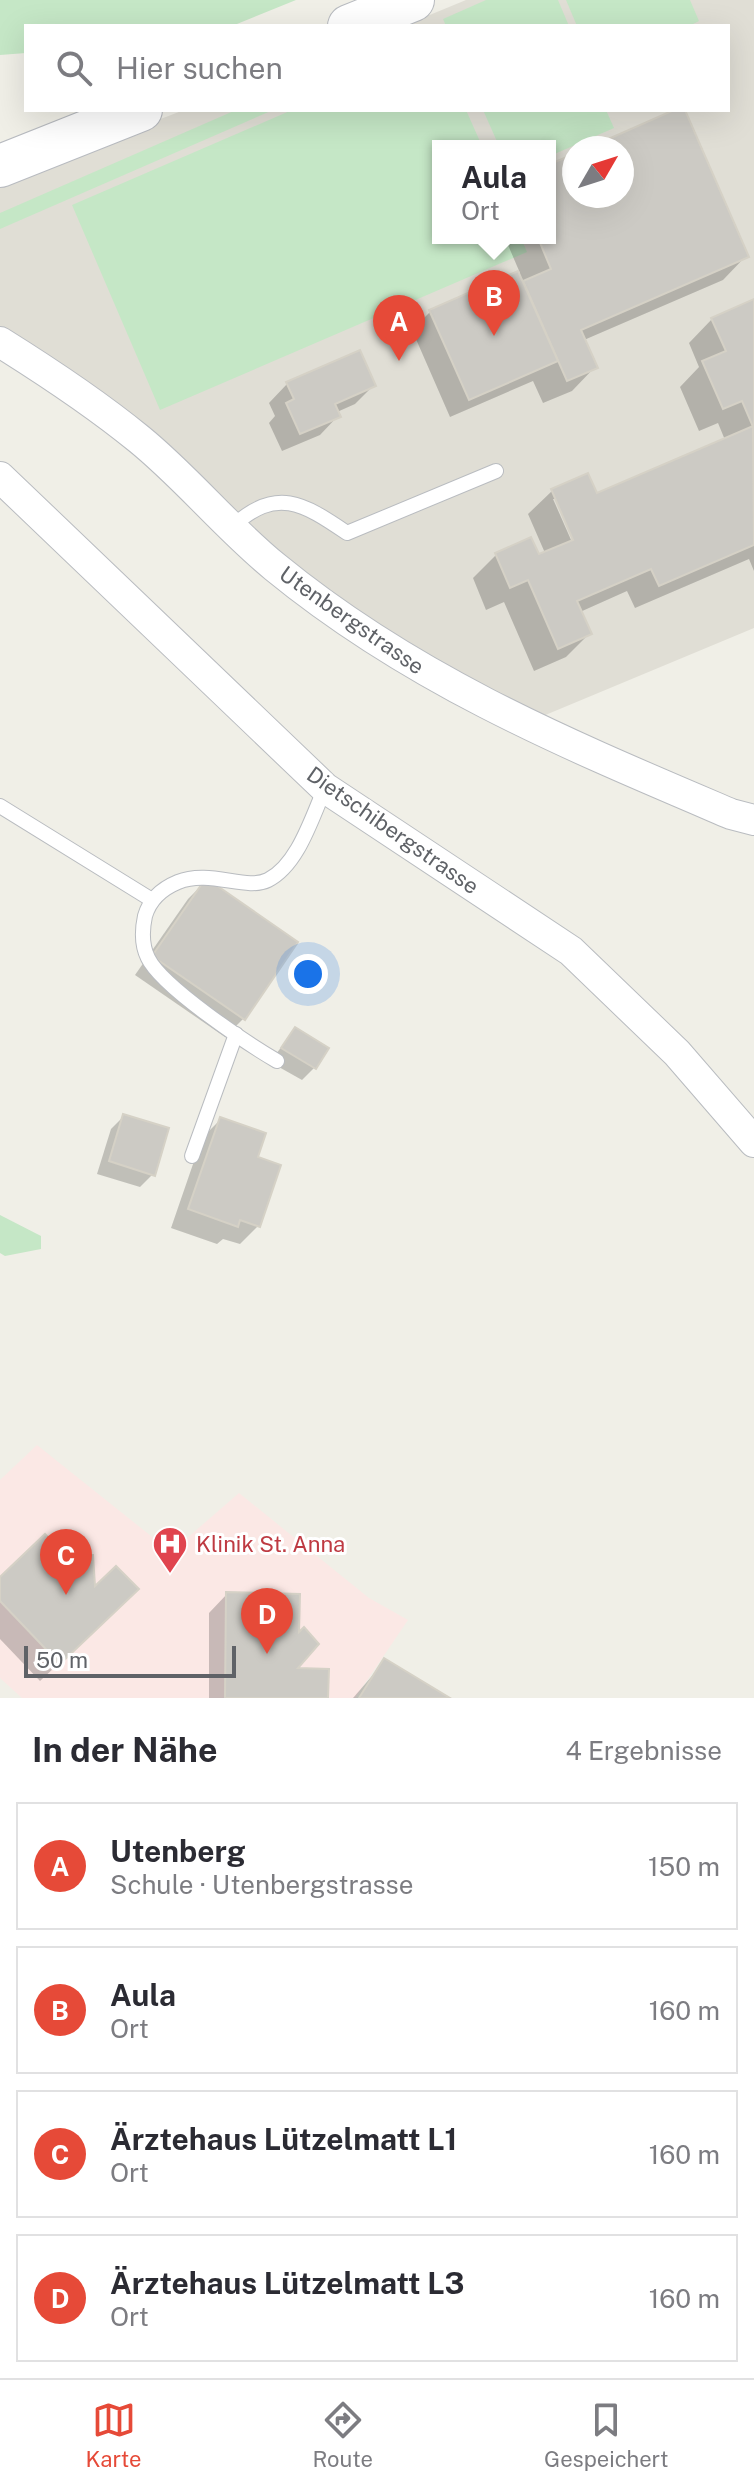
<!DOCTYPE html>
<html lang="de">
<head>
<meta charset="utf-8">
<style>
	:root { --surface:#fff; --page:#f7f7f7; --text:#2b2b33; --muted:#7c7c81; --line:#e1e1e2; --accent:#e64a38 }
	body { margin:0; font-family:"Public Sans",sans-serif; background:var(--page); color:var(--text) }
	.compass { position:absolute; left:562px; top:136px; width:72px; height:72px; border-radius:50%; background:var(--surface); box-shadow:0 8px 32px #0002; rotate:51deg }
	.scale { position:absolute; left:24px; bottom:20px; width:212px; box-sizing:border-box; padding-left:8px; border:4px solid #5f6267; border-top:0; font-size:22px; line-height:28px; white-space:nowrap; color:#5f6267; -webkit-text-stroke:6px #fff; paint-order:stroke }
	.you { position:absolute; left:308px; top:974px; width:28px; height:28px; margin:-20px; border:6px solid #fff; border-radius:50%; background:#1a73e8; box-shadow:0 0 0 12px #1a73e833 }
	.badge { display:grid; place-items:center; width:52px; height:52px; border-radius:50%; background:var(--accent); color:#fff; font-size:26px; font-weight:700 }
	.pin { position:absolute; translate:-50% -66px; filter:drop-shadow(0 2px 4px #0008) }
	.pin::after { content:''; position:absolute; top:42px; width:28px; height:24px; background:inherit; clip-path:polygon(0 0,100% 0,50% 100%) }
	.popup { position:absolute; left:432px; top:140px; width:124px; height:104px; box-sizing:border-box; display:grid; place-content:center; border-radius:0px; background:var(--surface); filter:drop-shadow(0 2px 6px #0005); font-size:26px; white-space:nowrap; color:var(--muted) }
	.popup b { font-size:30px; color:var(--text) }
	.popup::after { content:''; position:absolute; left:50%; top:100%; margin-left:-16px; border:16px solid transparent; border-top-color:var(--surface) }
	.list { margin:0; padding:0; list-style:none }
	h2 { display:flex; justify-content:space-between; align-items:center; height:104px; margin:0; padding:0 32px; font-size:34px }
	h2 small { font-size:26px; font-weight:400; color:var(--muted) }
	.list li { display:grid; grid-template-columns:52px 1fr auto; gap:24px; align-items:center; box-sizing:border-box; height:128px; margin:0 16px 16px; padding:0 16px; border:2px solid var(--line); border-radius:0px }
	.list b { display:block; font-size:30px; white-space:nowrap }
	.list p { margin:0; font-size:26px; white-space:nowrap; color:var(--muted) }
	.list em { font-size:26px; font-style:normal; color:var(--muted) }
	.icon { flex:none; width:44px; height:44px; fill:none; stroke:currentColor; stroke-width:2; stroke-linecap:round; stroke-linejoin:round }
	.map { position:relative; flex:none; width:754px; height:1698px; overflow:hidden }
	.search { position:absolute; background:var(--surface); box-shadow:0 8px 32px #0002; left:24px; right:24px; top:24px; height:88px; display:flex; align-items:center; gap:20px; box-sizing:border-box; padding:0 28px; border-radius:0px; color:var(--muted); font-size:30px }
	.sheet { height:680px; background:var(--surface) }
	nav { display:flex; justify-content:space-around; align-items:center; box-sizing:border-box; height:112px; border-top:2px solid var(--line); background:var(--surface); font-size:22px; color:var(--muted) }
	nav a { display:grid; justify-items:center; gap:4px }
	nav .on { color:var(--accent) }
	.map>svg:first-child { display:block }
	.education { fill:#e0ded5; fill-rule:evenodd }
	.medical { fill:#fbe8e5 }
	.green { fill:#c5e7c6 }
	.shadow { fill:#0003; fill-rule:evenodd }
	.building { fill:#cccac4; stroke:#d5d1c6; stroke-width:2 }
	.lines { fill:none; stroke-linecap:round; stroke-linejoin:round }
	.service-casing { stroke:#b9bcc0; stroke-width:16 }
	.minor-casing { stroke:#b9bcc0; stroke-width:32 }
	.secondary-casing { stroke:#b8bbc0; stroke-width:44 }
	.service { stroke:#fff; stroke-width:14 }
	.minor { stroke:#fff; stroke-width:30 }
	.secondary { stroke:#fff; stroke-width:42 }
	.labels { text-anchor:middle; stroke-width:6; stroke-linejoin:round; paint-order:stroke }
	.street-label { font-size:22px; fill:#5f6267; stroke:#fff }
	.health-label { font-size:22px; fill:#be3a42; stroke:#fff; text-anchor:start }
</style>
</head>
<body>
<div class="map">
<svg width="754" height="1698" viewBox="0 0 754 1698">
	<rect width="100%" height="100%" fill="#f0efe7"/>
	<path class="education" d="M466,0h288v628l-223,93 -118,-63 -413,-325v-152l184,-71h544v-84h-325zM438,146h112v92h-112zM574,148h48v48h-48z"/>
	<polygon class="medical" points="37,1445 171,1552 239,1493 369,1598 408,1620 355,1698 22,1698 0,1678 0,1480"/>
	<g class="green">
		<polygon points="0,0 296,0 232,26 26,26 26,53 0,55"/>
		<polygon points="486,0 558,0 569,26 446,26 443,19"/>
		<polygon points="566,0 690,0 699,21 689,26 577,26"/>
		<polygon points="236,110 273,110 0,229 0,213"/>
		<polygon points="292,110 466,110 482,146 438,146 438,238 521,238 527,252 160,410 72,205"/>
		<polygon points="483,110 606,110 614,128 550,156 550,146 499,146"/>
		<polygon points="0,1215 41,1236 41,1249 5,1256 0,1253"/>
	</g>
	<g class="shadow">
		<polygon points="682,110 746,256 723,280 584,340 595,367 572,391 543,403 533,381 450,417 412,330 430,312 520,273 505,238 550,238 550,167 574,156 574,196 622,196 622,148 593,148"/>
		<path d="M754,301v270l-5,-12 -114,49 -8,-17 -47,21 9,22 -23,23 -32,14 -30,-69 -18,8 -13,-32 23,-23 42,2 7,-4 -17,-39 24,-23 35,-15 9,20 129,-56 -7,-17 -19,8 -19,-44 19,-20 -10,-24 23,-24zM553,499h4l21,49 -3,1z"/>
		<polygon points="287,384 373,386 355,404 337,412 338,416 320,435 282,451 269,423 275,416 269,403"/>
		<polygon points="206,881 244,1018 225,1037 135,975 188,899"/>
		<polygon points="295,1029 314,1068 302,1080 270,1062"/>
		<polygon points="124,1116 153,1174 140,1187 97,1174 111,1129"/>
		<polygon points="221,1119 258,1226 240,1244 223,1239 217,1244 171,1228 202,1138"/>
		<polygon points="0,1580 93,1590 118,1608 40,1681 0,1639"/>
		<polygon points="227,1594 294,1670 326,1698 209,1698 209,1613"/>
		<polygon points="385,1661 446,1698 353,1698"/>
	</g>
	<g class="building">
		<polygon points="674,110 685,110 749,257 581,330 598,368 567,381 523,281 551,269 538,238 550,238 550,164 574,154 574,196 622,196 622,148 588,148"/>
		<polygon points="518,271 558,361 469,400 429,310"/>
		<polygon points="754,299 754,429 742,401 723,409 702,361 726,351 711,318"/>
		<polygon points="360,350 376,386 335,404 341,417 300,434 286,403 294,399 286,382"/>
		<polygon points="753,426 754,545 659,586 651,569 577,601 592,634 558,649 528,580 510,588 495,553 531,537 539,554 573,540 551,489 588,473 597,493"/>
		<polygon points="206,878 298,942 245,1020 152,956"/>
		<polygon points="295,1027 329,1048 316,1069 281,1048"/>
		<polygon points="123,1114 169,1128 155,1176 109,1161"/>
		<polygon points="220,1117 266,1133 258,1157 281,1165 260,1227 240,1220 238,1227 188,1209"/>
		<polygon points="45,1534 66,1556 93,1555 95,1586 116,1566 139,1589 60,1664 0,1601 0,1577"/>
		<polygon points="226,1592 300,1594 299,1632 304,1627 319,1644 298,1668 329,1669 328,1698 225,1698"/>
		<polygon points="384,1658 450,1698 359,1698"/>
	</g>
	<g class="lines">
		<defs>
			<g id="service">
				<path d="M232,527c44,-41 71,-24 115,6l149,-62"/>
				<polyline points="0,806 152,900"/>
				<path d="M277,1061c-29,-17 -115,-74 -129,-103 -6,-12 -6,-28 -3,-42 5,-17 16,-27 33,-34 32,-13 68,9 90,-2 30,-15 44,-63 57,-92"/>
				<polyline points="192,1156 236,1034"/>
			</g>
			<g id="minor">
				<path d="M0,342c48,30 95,61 139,97 48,39 88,89 136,128 139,114 294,178 456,247l23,6"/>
				<polyline points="0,477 325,788 571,951 677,1053 754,1142"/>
			</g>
			<g id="secondary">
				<polyline points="349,26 413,0"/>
				<polyline points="0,166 141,110"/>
			</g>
		</defs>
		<use href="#service" class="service-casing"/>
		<use href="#minor" class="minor-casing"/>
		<use href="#secondary" class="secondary-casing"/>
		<use href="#service" class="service"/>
		<use href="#minor" class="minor"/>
		<use href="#secondary" class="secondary"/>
	</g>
	<defs>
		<symbol id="hospital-pin" viewBox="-11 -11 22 30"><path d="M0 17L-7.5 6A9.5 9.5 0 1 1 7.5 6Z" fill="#e0444e" stroke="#fff"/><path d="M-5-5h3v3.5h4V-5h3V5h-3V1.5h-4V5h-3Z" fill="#fff"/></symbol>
	</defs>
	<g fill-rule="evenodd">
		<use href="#hospital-pin" x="150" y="1524" width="40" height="54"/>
	</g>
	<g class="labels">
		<g class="street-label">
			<text transform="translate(352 620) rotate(35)" y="8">Utenbergstrasse</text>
			<text transform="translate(393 830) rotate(35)" y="8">Dietschibergstrasse</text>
		</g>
		<g class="health-label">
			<text x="196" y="1552">Klinik St. Anna</text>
		</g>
	</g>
</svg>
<svg class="compass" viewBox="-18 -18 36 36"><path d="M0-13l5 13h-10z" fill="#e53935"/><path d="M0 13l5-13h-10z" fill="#7c7c81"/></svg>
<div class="scale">50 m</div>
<div class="you"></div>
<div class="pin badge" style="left:399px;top:361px">A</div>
<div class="pin badge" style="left:494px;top:336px">B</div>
<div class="popup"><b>Aula</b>Ort</div>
<div class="pin badge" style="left:66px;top:1595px">C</div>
<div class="pin badge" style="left:267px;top:1654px">D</div>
<div class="search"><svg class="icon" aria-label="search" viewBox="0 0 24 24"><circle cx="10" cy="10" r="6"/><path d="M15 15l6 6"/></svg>Hier suchen</div>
</div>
<section class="sheet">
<h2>In der Nähe<small>4 Ergebnisse</small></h2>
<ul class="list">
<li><span class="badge">A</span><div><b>Utenberg</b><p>Schule · Utenbergstrasse</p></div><em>150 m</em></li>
<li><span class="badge">B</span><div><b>Aula</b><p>Ort</p></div><em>160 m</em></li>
<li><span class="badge">C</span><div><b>Ärztehaus Lützelmatt L1</b><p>Ort</p></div><em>160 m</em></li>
<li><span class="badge">D</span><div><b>Ärztehaus Lützelmatt L3</b><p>Ort</p></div><em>160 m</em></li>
</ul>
</section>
<nav>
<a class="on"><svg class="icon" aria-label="map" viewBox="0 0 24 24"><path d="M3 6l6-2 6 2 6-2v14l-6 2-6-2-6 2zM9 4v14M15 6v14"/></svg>Karte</a>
<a><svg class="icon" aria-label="directions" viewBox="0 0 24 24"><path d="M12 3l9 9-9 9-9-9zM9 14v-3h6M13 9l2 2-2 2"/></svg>Route</a>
<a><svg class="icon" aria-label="saved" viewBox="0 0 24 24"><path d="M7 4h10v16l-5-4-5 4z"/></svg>Gespeichert</a>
</nav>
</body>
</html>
